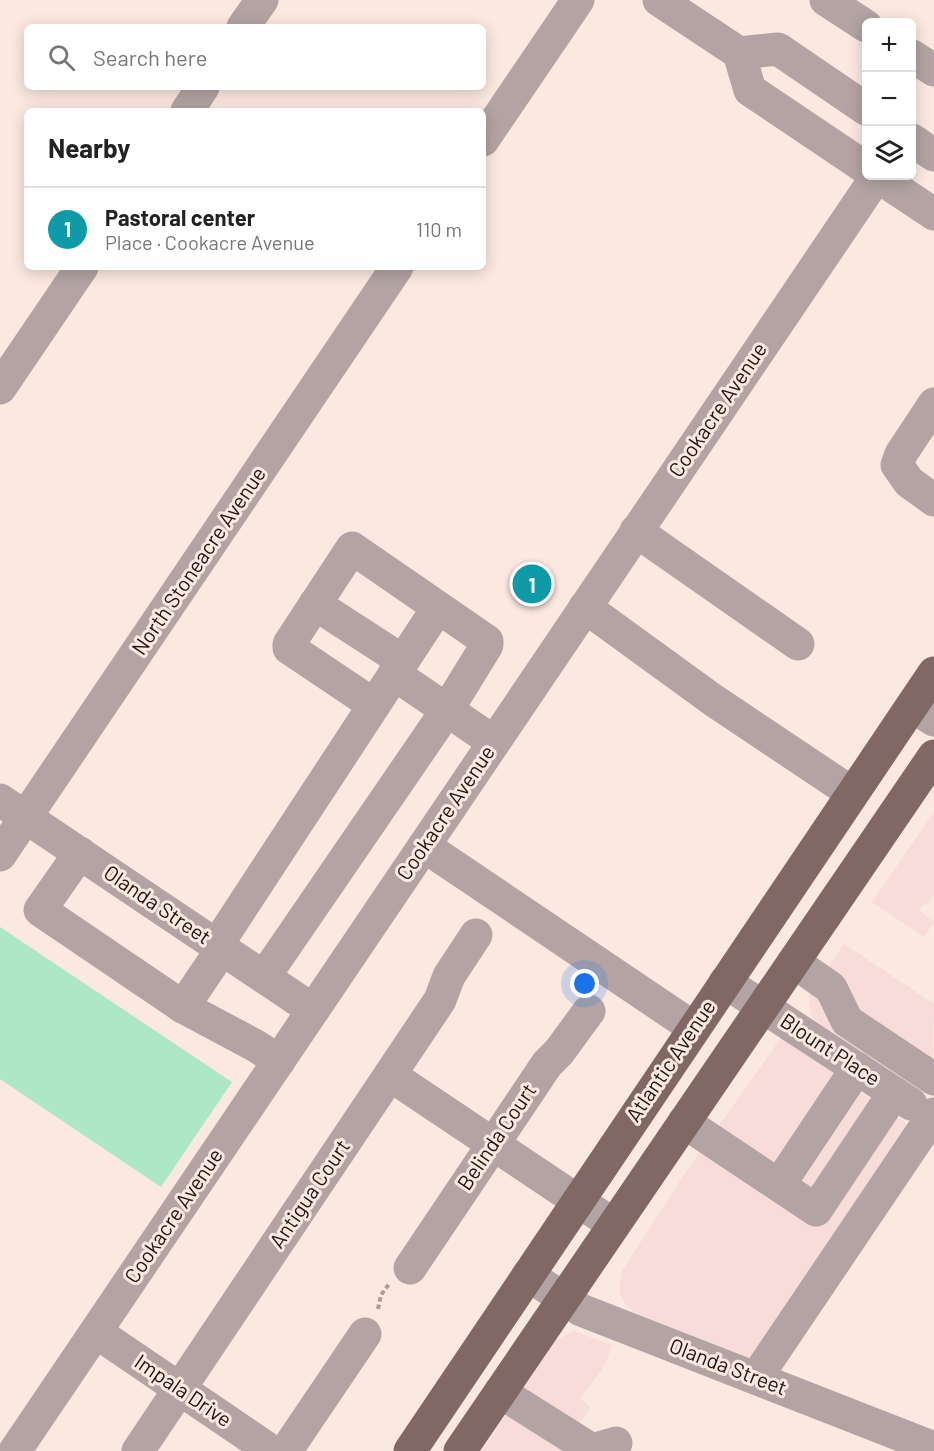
<!DOCTYPE html>
<html lang="en">
<head>
<meta charset="utf-8">
<style>
	:root { --surface:#fff; --page:#f6f6f6; --text:#222; --muted:#767676; --line:#e0e0e0; --accent:#3e7a91 }
	body { margin:0; font-family:Barlow,sans-serif; background:var(--page); color:var(--text) }
	.controls { position:absolute; right:18px; top:18px; display:grid; overflow:hidden; border-radius:9px; box-shadow:0 3px 15px #0003 }
	.controls button { width:54px; height:54px; display:grid; place-items:center; padding:0; border:0; border-bottom:2px solid var(--line); background:var(--surface); color:var(--text); font:30px sans-serif }
	.you { position:absolute; left:585px; top:984px; width:21px; height:21px; margin:-15px; border:4px solid #fff; border-radius:50%; background:#1a73e8; box-shadow:0 0 0 9px #1a73e833 }
	.badge { display:grid; place-items:center; width:39px; height:39px; border-radius:50%; background:var(--accent); color:#fff; font-size:20px; font-weight:700 }
	.pin { position:absolute; translate:-50% -50%; border:3px solid #fff; box-shadow:0 2px 6px #0006 }
	.list { margin:0; padding:0; list-style:none }
	h2 { display:flex; justify-content:space-between; align-items:center; height:78px; margin:0; padding:0 24px; font-size:26px }
	h2 small { font-size:20px; font-weight:400; color:var(--muted) }
	.list li { display:grid; grid-template-columns:39px 1fr auto; gap:18px; align-items:center; box-sizing:border-box; height:84px; padding:0 24px; border-top:2px solid var(--line) }
	.list b { display:block; font-size:22px; white-space:nowrap }
	.list p { margin:0; font-size:20px; white-space:nowrap; color:var(--muted) }
	.list em { font-size:20px; font-style:normal; color:var(--muted) }
	.icon { flex:none; width:33px; height:33px; fill:none; stroke:currentColor; stroke-width:2; stroke-linecap:round; stroke-linejoin:round }
	.map { position:relative; flex:none; width:934px; height:1451px; overflow:hidden }
	.search { position:absolute; background:var(--surface); box-shadow:0 3px 15px #0003; left:24px; top:24px; width:462px; height:66px; display:flex; align-items:center; gap:15px; box-sizing:border-box; padding:0 21px; border-radius:9px; color:var(--muted); font-size:22px }
	.panel { position:absolute; background:var(--surface); box-shadow:0 3px 15px #0003; left:24px; top:108px; width:462px; height:162px; border-radius:9px }
	.map>svg:first-child { display:block }
	.commercial { fill:#f7dcda }
	.green { fill:#ace7c6 }
	.lines { fill:none; stroke-linecap:round; stroke-linejoin:round }
	.path { stroke:#ac9c96; stroke-width:4; stroke-dasharray:4.5 3; stroke-linecap:butt }
	.minor { stroke:#b3a4a3; stroke-width:33 }
	.major { stroke:#816865; stroke-width:33 }
	.labels { text-anchor:middle; stroke-width:6; stroke-linejoin:round; paint-order:stroke }
	.street-label { font-size:21px; fill:#1e130f; stroke:#fbe8e1 }
</style>
</head>
<body>
<div class="map">
<svg width="934" height="1451" viewBox="0 0 934 1451">
	<rect width="100%" height="100%" fill="#fbe8e1"/>
	<g class="commercial">
		<polygon points="934,812 934,895 927,905 924,903 919,910 934,922 924,937 872,902"/>
		<polygon points="844,944 934,1004 932,1095 919,1092 815,1021 811,1014 809,996 814,987"/>
		<polygon points="781,1038 913,1128 758,1361 635,1313 625,1303 620,1293 620,1282 622,1271 685,1173"/>
		<polygon points="574,1331 612,1345 604,1367 580,1399 591,1407 561,1451 482,1451 556,1340"/>
	</g>
	<polygon class="green" points="0,927 232,1082 161,1187 0,1079"/>
	<g class="lines">
		<polyline class="path" points="378,1309 381,1295 389,1284"/>
		<g class="minor">
			<polyline points="659,0 739,53 750,90 866,168"/>
			<polyline points="826,0 866,26"/>
			<polyline points="243,27 262,0"/>
			<polyline points="739,53 778,49 866,109"/>
			<polyline points="912,56 934,70"/>
			<polyline points="187,111 203,87"/>
			<polyline points="483,140 578,0"/>
			<polyline points="912,140 934,155"/>
			<polyline points="877,176 934,214"/>
			<polyline points="0,388 82,267"/>
			<polyline points="934,404 901,454 897,465 909,482 934,500"/>
			<polyline points="636,531 798,644"/>
			<polyline points="315,604 403,661"/>
			<polyline points="585,607 713,700 852,793"/>
			<polyline points="394,674 494,742"/>
			<polyline points="912,706 934,720"/>
			<polyline points="0,800 313,1010"/>
			<polyline points="424,846 694,1028"/>
			<polyline points="80,853 40,910 183,1007 256,1046 279,1061"/>
			<polyline points="0,855 397,267"/>
			<polyline points="217,945 437,609"/>
			<polyline points="794,962 831,988 847,1021 934,1079"/>
			<polyline points="264,977 447,710 487,645 487,641 352,548 289,644 289,648 374,705"/>
			<polyline points="725,982 911,1104"/>
			<polyline points="183,1007 222,949"/>
			<polyline points="390,1075 614,1225"/>
			<polyline points="684,1122 816,1210 894,1093"/>
			<polyline points="779,1185 857,1068"/>
			<polyline points="410,1268 547,1064 559,1052 589,1011"/>
			<polyline points="528,1275 581,1310 934,1448"/>
			<polyline points="96,1332 271,1451"/>
			<polyline points="756,1378 934,1114"/>
			<polyline points="500,1392 592,1450 616,1443"/>
			<polyline points="15,1451 877,176"/>
			<polyline points="138,1451 440,1000 449,976 476,935"/>
			<polyline points="286,1451 365,1334"/>
		</g>
		<g class="major">
			<polyline points="410,1451 934,673"/>
			<polyline points="460,1451 934,756"/>
		</g>
	</g>
	<g class="labels">
		<g class="street-label">
			<text transform="translate(718 410) rotate(-56)" y="7">Cookacre Avenue</text>
			<text transform="translate(199 561) rotate(-56)" y="7">North Stoneacre Avenue</text>
			<text transform="translate(446 813) rotate(-56)" y="7">Cookacre Avenue</text>
			<text transform="translate(157 905) rotate(34)" y="7">Olanda Street</text>
			<text transform="translate(830 1050) rotate(33)" y="7">Blount Place</text>
			<text transform="translate(671 1061) rotate(-56)" y="7">Atlantic Avenue</text>
			<text transform="translate(497 1137) rotate(-56)" y="7">Belinda Court</text>
			<text transform="translate(310 1194) rotate(-56)" y="7">Antigua Court</text>
			<text transform="translate(174 1216) rotate(-56)" y="7">Cookacre Avenue</text>
			<text transform="translate(728 1367) rotate(21)" y="7">Olanda Street</text>
			<text transform="translate(183 1391) rotate(34)" y="7">Impala Drive</text>
		</g>
	</g>
</svg>
<div class="controls">
<button>+</button>
<button>−</button>
<button><svg class="icon" aria-label="layers" viewBox="0 0 24 24"><path d="M12 4l9 5-9 5-9-5zM3 14l9 5 9-5"/></svg></button>
</div>
<div class="you"></div>
<div class="pin badge" style="left:532px;top:584px;background:#0f9aa8">1</div>
<div class="search"><svg class="icon" aria-label="search" viewBox="0 0 24 24"><circle cx="10" cy="10" r="6"/><path d="M15 15l6 6"/></svg>Search here</div>
<section class="panel">
<h2>Nearby<small></small></h2>
<ul class="list">
<li><span class="badge" style="background:#0f9aa8">1</span><div><b>Pastoral center</b><p>Place · Cookacre Avenue</p></div><em>110 m</em></li>
</ul>
</section>
</div>
</body>
</html>
